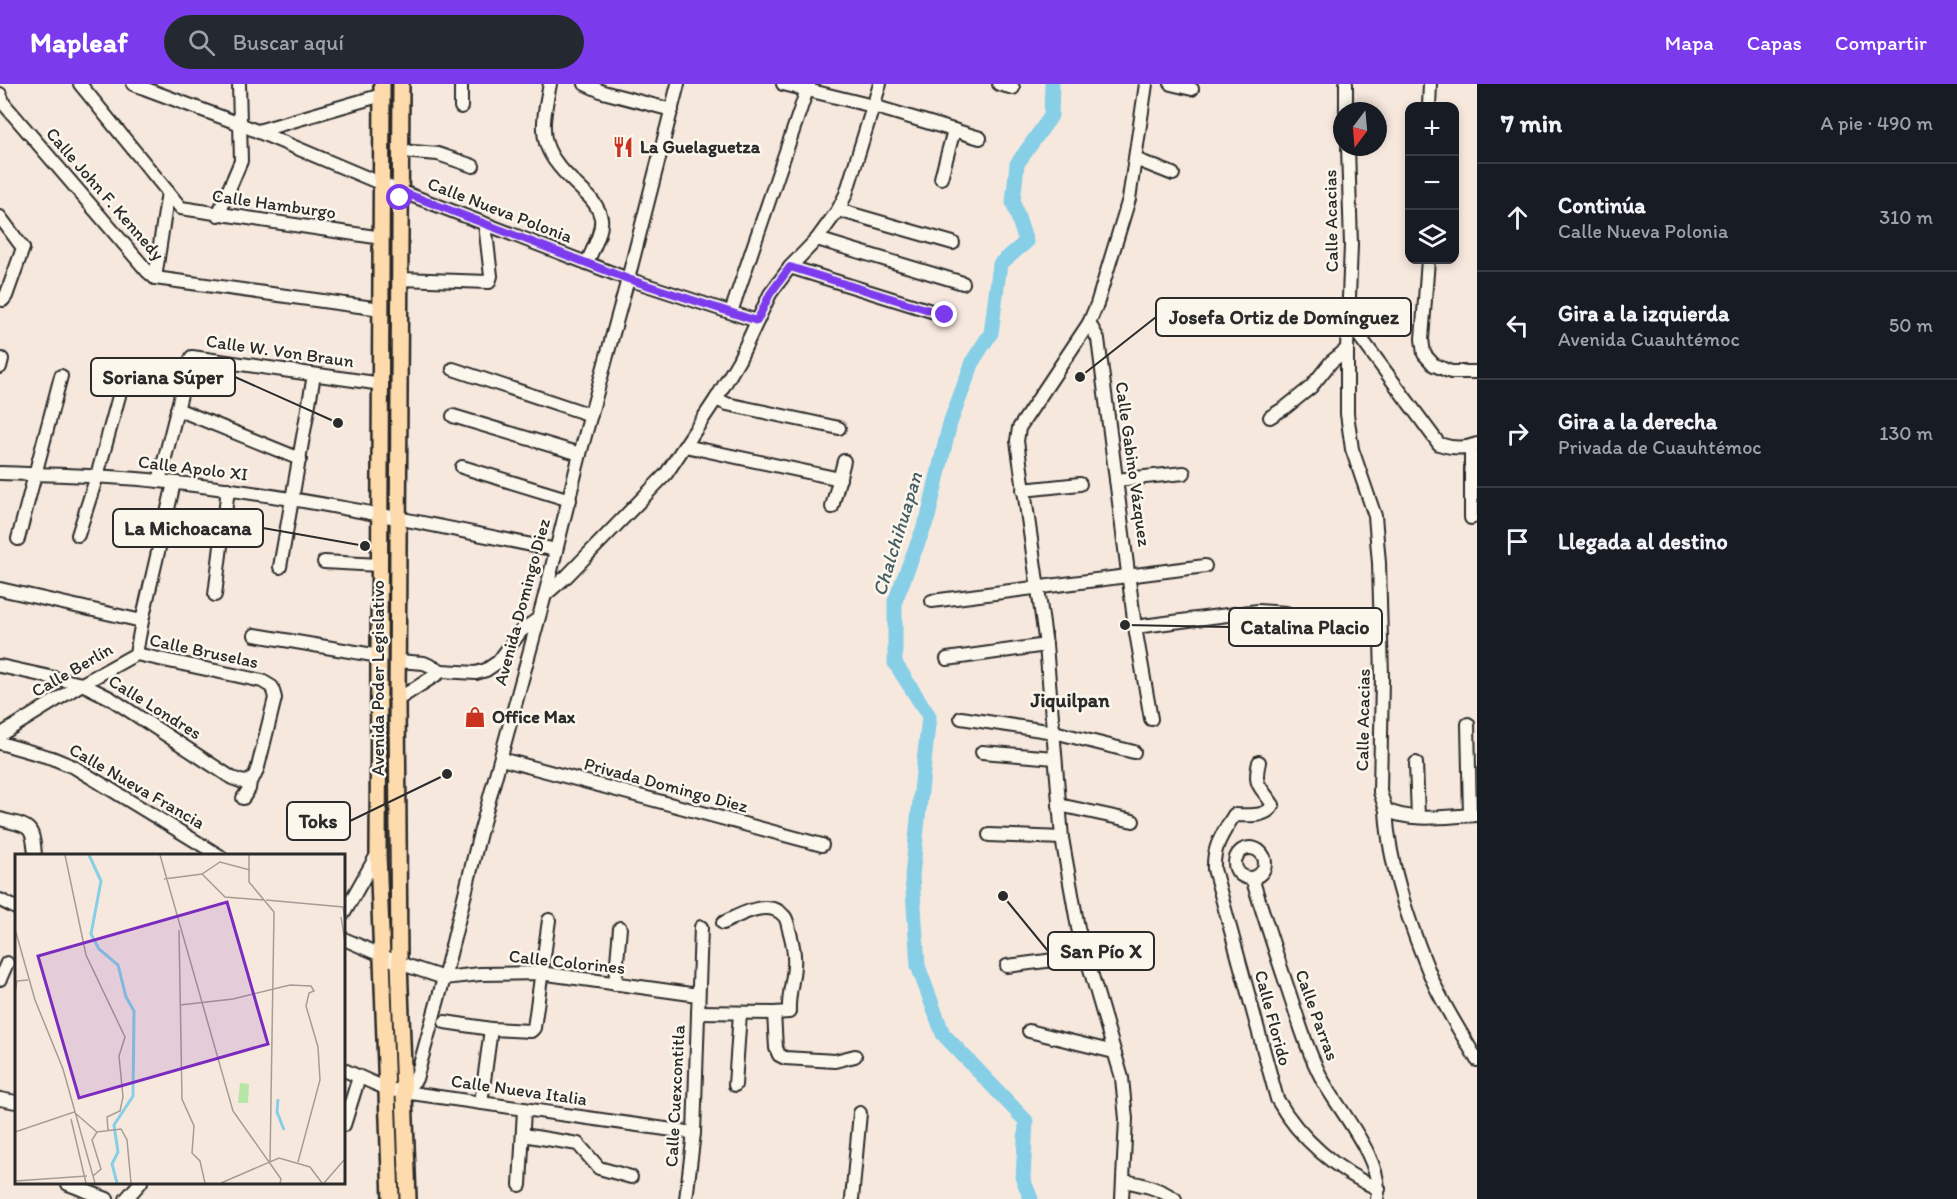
<!DOCTYPE html>
<html lang="es">
<head>
<meta charset="utf-8">
<style>
	:root { --surface:#171b24; --page:#242831; --text:#f1f3f6; --muted:#9ea1a6; --line:#363941; --accent:#7c3aed }
	body { margin:0; font-family:Itim,sans-serif; background:var(--page); color:var(--text) }
	.controls { position:absolute; right:18px; top:18px; display:grid; overflow:hidden; border-radius:12px; box-shadow:0 3px 9px #0003 }
	.controls button { width:54px; height:54px; display:grid; place-items:center; padding:0; border:0; border-bottom:2px solid var(--line); background:var(--surface); color:var(--text); font:30px sans-serif }
	.compass { position:absolute; left:1333px; top:18px; width:54px; height:54px; border-radius:50%; background:var(--surface); box-shadow:0 3px 9px #0003; rotate:196deg }
	.stop { position:absolute; width:18px; height:18px; margin:-14px; border:4px solid #7c3aed; border-radius:50%; background:#fff }
	.stop.end { background:#7c3aed; border-color:#fff; box-shadow:0 2px 6px #0008 }
	.list { margin:0; padding:0; list-style:none }
	h2 { display:flex; justify-content:space-between; align-items:center; height:78px; margin:0; padding:0 24px; font-size:26px }
	h2 small { font-size:20px; font-weight:400; color:var(--muted) }
	.list li { display:grid; grid-template-columns:39px 1fr auto; gap:18px; align-items:center; box-sizing:border-box; height:108px; padding:0 24px; border-top:2px solid var(--line) }
	.list b { display:block; font-size:22px; white-space:nowrap }
	.list p { margin:0; font-size:20px; white-space:nowrap; color:var(--muted) }
	.list em { font-size:20px; font-style:normal; color:var(--muted) }
	.icon { flex:none; width:33px; height:33px; fill:none; stroke:currentColor; stroke-width:2; stroke-linecap:round; stroke-linejoin:round }
	.map { position:relative; flex:none; width:1477px; height:1115px; overflow:hidden }
	header { display:flex; align-items:center; gap:36px; box-sizing:border-box; height:84px; padding:0 30px; background:var(--accent); color:#fff }
	header strong { font-size:28px }
	nav { display:flex; gap:33px; margin-inline-start:auto; font-size:21px }
	.search { width:420px; height:54px; background:var(--page); display:flex; align-items:center; gap:15px; box-sizing:border-box; padding:0 21px; border-radius:33px; color:var(--muted); font-size:22px }
	main { display:flex }
	aside { flex:1; background:var(--surface) }
	.map>svg:first-child { display:block }
	.lines { fill:none; stroke-linecap:round; stroke-linejoin:round }
	.river { stroke:#86cfe7; stroke-width:15 }
	.minor-casing { stroke:#2b2b2b; stroke-width:16 }
	.major-casing { stroke:#2b2b2b; stroke-width:20 }
	.minor { stroke:#fbf7ec; stroke-width:12 }
	.major { stroke:#fedbac; stroke-width:15 }
	.route { stroke:#7c3aed; stroke-width:8 }
	.labels { text-anchor:middle; stroke-width:5; stroke-linejoin:round; paint-order:stroke }
	.poi-label { font-size:18px; font-weight:bold; fill:#2b2b2b; stroke:#fbf7ec; text-anchor:start }
	.street-label { font-size:18px; fill:#2b2b2b; stroke:#fbf7ec }
	.water-label { font-size:20px; font-style:italic; fill:#465c63; stroke:#fbf7ec }
	.neighbourhood-label { font-size:20px; font-weight:bold; fill:#2b2b2b; stroke:#fbf7ec }
	.inset-river { fill:none; stroke:#86cfe7; stroke-width:3 }
	.inset-road { fill:none; stroke:#a59c96; stroke-width:1.5 }
	.view { fill:#7b2cbf; fill-opacity:0.15; stroke:#7b2cbf; stroke-width:3 }
	.inset-edge { fill:none; stroke:#2b2b2b; stroke-width:3 }
	.leader { fill:none; stroke:#2b2b2b; stroke-width:2 }
	.callout-dot { fill:#2b2b2b; stroke:#fbf7ec; stroke-width:2 }
	.callout { fill:#fbf7ec; stroke:#2b2b2b; stroke-width:2 }
	.callout-label { font-size:20px; text-anchor:middle; font-weight:bold; fill:#2b2b2b }
</style>
</head>
<body>
<header>
<strong>Mapleaf</strong>
<div class="search"><svg class="icon" aria-label="search" viewBox="0 0 24 24"><circle cx="10" cy="10" r="6"/><path d="M15 15l6 6"/></svg>Buscar aquí</div>
<nav><a>Mapa</a><a>Capas</a><a>Compartir</a></nav>
</header>
<main>
<div class="map">
<svg width="1477" height="1115" viewBox="0 0 1477 1115">
	<rect width="100%" height="100%" fill="#f7e8de"/>
	<filter id="ink" filterUnits="userSpaceOnUse"><feTurbulence type="fractalNoise" baseFrequency=".0167" numOctaves="2"/><feDisplacementMap in="SourceGraphic" scale="12" xChannelSelector="R" yChannelSelector="G"/><feConvolveMatrix kernelMatrix="1 2 1 2 8 2 1 2 1" color-interpolation-filters="sRGB"/></filter>
	<g filter="url(#ink)">
		<g class="lines">
			<polyline class="river" points="1031,1115 1023,1095 1026,1037 943,950 918,882 912,792 929,632 895,579 895,517 928,433 950,339 974,275 991,249 1000,180 1026,158 1013,118 1017,80 1051,32 1052,0"/>
			<defs>
				<g id="minor">
					<polyline points="80,0 181,124 382,154"/>
					<polyline points="133,0 240,40 382,100 628,195 757,237"/>
					<path d="M550,0c-12,57 -9,67 33,107 8,7 16,16 18,27 2,14 -9,32 -14,45"/>
					<polyline points="585,0 603,8 672,26"/>
					<polyline points="783,0 873,22 980,54"/>
					<polyline points="999,0 1013,4"/>
					<polyline points="1171,0 1192,5"/>
					<polyline points="1346,0 1346,27"/>
					<polyline points="0,10 4,20 148,188 155,194 381,225"/>
					<polyline points="1429,22 1430,0"/>
					<polyline points="461,23 461,0"/>
					<polyline points="258,47 382,11"/>
					<path d="M1348,63l3,98 -4,104v65l5,35 23,67 4,47 3,114 -2,115 6,18c28,13 61,6 91,5"/>
					<polyline points="401,67 438,70 473,82"/>
					<polyline points="1135,75 1173,90"/>
					<polyline points="941,94 954,46"/>
					<polyline points="838,126 953,159"/>
					<polyline points="218,131 241,77 239,0"/>
					<polyline points="0,133 23,164 6,212 3,216 0,215"/>
					<polyline points="817,155 963,199"/>
					<polyline points="1428,176 1422,255 1424,270 1434,281 1451,288 1477,288"/>
					<polyline points="790,183 944,231"/>
					<polyline points="155,194 168,108"/>
					<polyline points="400,195 489,198 491,192 485,140"/>
					<polyline points="731,228 809,0"/>
					<path d="M1349,238l90,122c12,4 26,5 38,0"/>
					<polyline points="1089,239 1098,255 1135,543 1151,635"/>
					<polyline points="0,283 2,275"/>
					<polyline points="453,285 591,331"/>
					<polyline points="716,315 727,320 839,344"/>
					<polyline points="177,325 300,375"/>
					<polyline points="453,332 580,370"/>
					<polyline points="1270,333 1286,323 1311,303 1331,278 1347,265"/>
					<polyline points="685,362 840,395"/>
					<polyline points="462,383 570,416"/>
					<path d="M0,389c53,2 106,2 159,8 133,14 265,42 397,69"/>
					<polyline points="1116,396 1184,389"/>
					<polyline points="159,397 189,279 192,273 382,300"/>
					<polyline points="1023,406 1080,400"/>
					<polyline points="832,423 844,377"/>
					<polyline points="1471,434 1471,363"/>
					<polyline points="78,451 97,392 119,312"/>
					<polyline points="18,455 61,292"/>
					<polyline points="324,478 379,481"/>
					<polyline points="280,483 314,291"/>
					<polyline points="0,505 142,537"/>
					<polyline points="215,511 228,405"/>
					<polyline points="545,511 567,492 666,390 716,315 739,276 770,210 790,183 817,155 838,126 846,110 880,0"/>
					<polyline points="932,517 1205,482"/>
					<polyline points="1135,543 1258,527 1286,529 1318,541"/>
					<polyline points="255,551 379,572"/>
					<polyline points="136,570 262,597 272,603 275,614 258,683 255,691 250,697"/>
					<polyline points="136,570 142,537 174,399"/>
					<polyline points="947,575 1046,561"/>
					<polyline points="397,577 424,579 442,587 476,589 486,586 498,578 521,547 538,535"/>
					<polyline points="0,582 82,600 110,614 232,694 243,698 250,697"/>
					<polyline points="397,616 442,587"/>
					<polyline points="961,634 1054,648 1134,668"/>
					<polyline points="1468,640 1470,731"/>
					<polyline points="0,651 82,600 136,570"/>
					<polyline points="0,659 52,674 74,683 220,772"/>
					<polyline points="982,668 1055,674"/>
					<polyline points="501,675 822,761"/>
					<path d="M1259,678c-6,25 2,24 14,43 -7,13 -25,10 -39,10 -12,20 -21,31 -20,54l63,230c22,39 61,73 102,90"/>
					<polyline points="1416,679 1418,733"/>
					<polyline points="243,714 249,705 250,697"/>
					<polyline points="1059,721 1133,737"/>
					<path d="M1386,726c3,57 24,116 46,169 12,28 30,55 45,81"/>
					<path d="M0,735c29,8 33,4 35,37"/>
					<polyline points="989,751 1062,754"/>
					<circle cx="1250" cy="779" r="15"/>
					<path d="M1252,794c12,38 24,76 37,114 10,30 19,61 34,89 18,32 62,82 54,118"/>
					<polyline points="0,816 16,824"/>
					<polyline points="344,829 378,769"/>
					<polyline points="344,855 399,879 444,894 480,890 540,889 698,911"/>
					<polyline points="1007,882 1085,872"/>
					<polyline points="0,895 7,879"/>
					<polyline points="615,900 620,844"/>
					<path d="M698,928l76,1 15,-1c-1,-17 4,-30 5,-46 1,-12 -1,-22 -4,-33 -2,-5 -2,-13 -6,-17 -15,-18 -45,-1 -61,7"/>
					<polyline points="774,929 776,964 779,971 785,974 835,977 855,972"/>
					<polyline points="445,938 491,945 531,947 534,944 549,836"/>
					<polyline points="1029,947 1114,968"/>
					<polyline points="344,986 387,1005 404,1008 694,1049"/>
					<polyline points="735,1001 740,929"/>
					<polyline points="404,1008 416,995 444,894 479,753 545,511 580,370 628,195 678,0"/>
					<polyline points="0,1015 16,1018"/>
					<polyline points="481,1019 491,945"/>
					<polyline points="344,1041 359,993"/>
					<polyline points="523,1051 578,1060 599,1084 631,1093"/>
					<path d="M1123,1097c19,3 35,7 52,18"/>
					<polyline points="68,1100 107,1115"/>
					<polyline points="520,1101 524,1025"/>
					<polyline points="126,1115 141,1098"/>
					<polyline points="686,1115 694,1049 701,843"/>
					<polyline points="852,1115 860,1029"/>
					<polyline points="1122,1115 1126,1035 1122,994 1078,844 1062,754 1046,561 1017,357 1019,344 1089,239 1097,220 1129,115 1146,0"/>
				</g>
				<g id="major">
					<polyline points="382,0 378,769 391,1115"/>
					<polyline points="401,0 397,616 399,879 408,1115"/>
				</g>
			</defs>
			<use href="#minor" class="minor-casing"/>
			<use href="#major" class="major-casing"/>
			<use href="#minor" class="minor"/>
			<use href="#major" class="major"/>
		</g>
	</g>
	<g class="lines" filter="url(#ink)">
		<polyline class="route" points="400,114 400,107 628,195 757,237 770,210 790,183 945,231"/>
	</g>
	<defs>
		<symbol id="restaurant-bare" viewBox="-9 -9 18 18"><path d="M-5-6h1v4h1v-4h1v4h1v-4h1v5L-1.5 .5V6h-2V.5L-5-1ZM5-6V6H3V1.5H1.5Q1.5-4 5-6Z" fill="#c8321e" stroke="#fbf7ec" stroke-width="2.5" paint-order="stroke"/></symbol>
		<symbol id="shop-bare" viewBox="-9 -9 18 18"><path d="M-5-2.5h2.3a2.7 3.5 0 0 1 5.4 0H5L5.5 6h-11ZM-1.5-2.5h3a1.5 2.3 0 0 0-3 0Z" fill="#c8321e" stroke="#fbf7ec" stroke-width="2.5" paint-order="stroke"/></symbol>
	</defs>
	<g fill-rule="evenodd">
		<use href="#restaurant-bare" x="608" y="48" width="30" height="30"/>
		<use href="#shop-bare" x="460" y="618" width="30" height="30"/>
	</g>
	<g class="labels">
		<g class="poi-label">
			<text x="640" y="69">La Guelaguetza</text>
			<text x="492" y="639">Office Max</text>
		</g>
		<g class="street-label">
			<text transform="translate(105 110) rotate(49)" y="6">Calle John F. Kennedy</text>
			<text transform="translate(274 120) rotate(8)" y="6">Calle Hamburgo</text>
			<text transform="translate(500 126) rotate(21)" y="6">Calle Nueva Polonia</text>
			<text transform="translate(1331 137) rotate(-91)" y="6">Calle Acacias</text>
			<text transform="translate(280 267) rotate(8)" y="6">Calle W. Von Braun</text>
			<text transform="translate(1133 380) rotate(82)" y="6">Calle Gabino Vázquez</text>
			<text transform="translate(193 384) rotate(7)" y="6">Calle Apolo XI</text>
			<text transform="translate(522 518) rotate(-75)" y="6">Avenida Domingo Diez</text>
			<text transform="translate(204 567) rotate(12)" y="6">Calle Bruselas</text>
			<text transform="translate(72 586) rotate(-30)" y="6">Calle Berlín</text>
			<text transform="translate(378 594) rotate(-90)" y="6">Avenida Poder Legislativo</text>
			<text transform="translate(155 623) rotate(32)" y="6">Calle Londres</text>
			<text transform="translate(1363 636) rotate(-89)" y="6">Calle Acacias</text>
			<text transform="translate(666 701) rotate(15)" y="6">Privada Domingo Diez</text>
			<text transform="translate(137 702) rotate(30)" y="6">Calle Nueva Francia</text>
			<text transform="translate(567 878) rotate(6)" y="6">Calle Colorines</text>
			<text transform="translate(1317 931) rotate(70)" y="6">Calle Parras</text>
			<text transform="translate(1273 934) rotate(75)" y="6">Calle Florido</text>
			<text transform="translate(519 1006) rotate(8)" y="6">Calle Nueva Italia</text>
			<text transform="translate(675 1012) rotate(-87)" y="6">Calle Cuexcontitla</text>
		</g>
		<g class="water-label">
			<text transform="translate(897 450) rotate(-73)" y="7">Chalchihuapan</text>
		</g>
		<g class="neighbourhood-label">
			<text x="1070" y="623">Jiquilpan</text>
		</g>
	</g>
	<g transform="translate(15 770)">
		<rect width="330" height="330" fill="#f7e8de"/>
		<path d="M225,229l9,1 -1,19h-10z" fill="#b5e6a5"/>
		<path class="inset-river" d="M74,1l12,26 -10,53 8,15 19,16 8,32 8,14 -1,85 -19,29 4,27 -6,12 5,19M263,245l-1,13 7,18"/>
		<path class="inset-road" d="M50,1l21,100 39,82 -6,19 4,41 -3,14 -13,6 1,13M145,1l73,256 48,68 -1,4M234,1v27l25,30 -4,250M187,20l23,23 39,3M149,25l38,-5 18,-12 30,8M251,46l77,7 2,13M326,63l4,24M0,75l20,71 28,69 32,114M164,76l3,169 12,27 -2,27 8,8 5,22M0,139l2,-12 11,-1M165,151l53,-6 57,-14 21,1 3,5 -5,2 -3,13 12,41 2,33 -22,82M56,265l15,64M0,278l59,-20 23,20 24,-3 6,11 4,43M78,322l8,-7 -9,-29 5,-8M0,327l72,-5M206,329l58,-25 31,9 12,16M309,329l20,-23"/>
		<path class="view" d="M212,48l41,142 -189,54 -41,-142z"/>
		<rect width="330" height="330" class="inset-edge"/>
	</g>
	<path class="leader" d="M1080 293L1156 233M338 339L235 293M365 462L263 444M1125 541L1229 543M447 690L350 737M1003 812L1048 867"/>
	<g class="callout-dot">
		<circle cx="1080" cy="293" r="6"/>
		<circle cx="338" cy="339" r="6"/>
		<circle cx="365" cy="462" r="6"/>
		<circle cx="1125" cy="541" r="6"/>
		<circle cx="447" cy="690" r="6"/>
		<circle cx="1003" cy="812" r="6"/>
	</g>
	<g class="callout">
		<rect x="1156" y="214" width="255" height="38" rx="6"/>
		<rect x="91" y="274" width="144" height="38" rx="6"/>
		<rect x="113" y="425" width="150" height="38" rx="6"/>
		<rect x="1229" y="524" width="153" height="38" rx="6"/>
		<rect x="287" y="718" width="63" height="38" rx="6"/>
		<rect x="1048" y="848" width="106" height="38" rx="6"/>
	</g>
	<g class="callout-label">
		<text x="1284" y="240">Josefa Ortiz de Domínguez</text>
		<text x="163" y="300">Soriana Súper</text>
		<text x="188" y="451">La Michoacana</text>
		<text x="1305" y="550">Catalina Placio</text>
		<text x="318" y="744">Toks</text>
		<text x="1101" y="874">San Pío X</text>
	</g>
</svg>
<div class="controls">
<button>+</button>
<button>−</button>
<button><svg class="icon" aria-label="layers" viewBox="0 0 24 24"><path d="M12 4l9 5-9 5-9-5zM3 14l9 5 9-5"/></svg></button>
</div>
<svg class="compass" viewBox="-18 -18 36 36"><path d="M0-13l5 13h-10z" fill="#e53935"/><path d="M0 13l5-13h-10z" fill="#9ea1a6"/></svg>
<div class="stop" style="left:400px;top:114px"></div>
<div class="stop end" style="left:945px;top:231px"></div>
</div>
<aside>
<h2>7 min<small>A pie · 490 m</small></h2>
<ul class="list">
<li><svg class="icon" aria-label="ahead" viewBox="0 0 24 24"><path d="M12 20V5M6 11l6-6 6 6"/></svg><div><b>Continúa</b><p>Calle Nueva Polonia</p></div><em>310 m</em></li>
<li><svg class="icon" aria-label="left" viewBox="0 0 24 24"><path d="M17 20v-9H6M10 6l-5 5 5 5"/></svg><div><b>Gira a la izquierda</b><p>Avenida Cuauhtémoc</p></div><em>50 m</em></li>
<li><svg class="icon" aria-label="right" viewBox="0 0 24 24"><path d="M7 20v-9h11M14 6l5 5-5 5"/></svg><div><b>Gira a la derecha</b><p>Privada de Cuauhtémoc</p></div><em>130 m</em></li>
<li><svg class="icon" aria-label="arrive" viewBox="0 0 24 24"><path d="M6 21V4h12l-3 4 3 4H6"/></svg><div><b>Llegada al destino</b></div></li>
</ul>
</aside>
</main>
</body>
</html>
